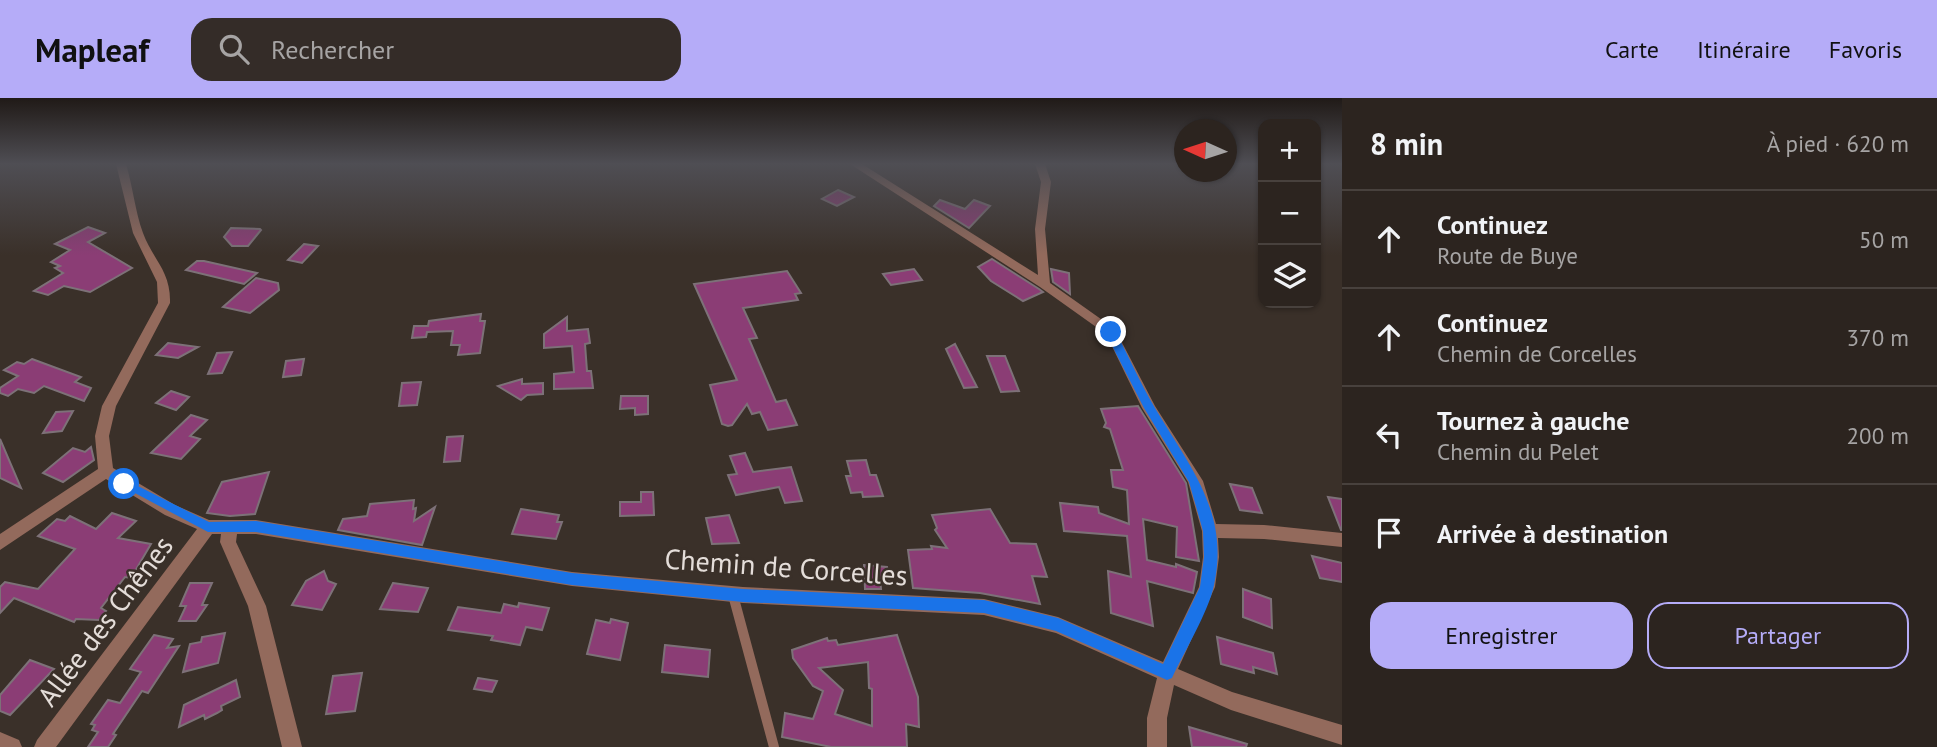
<!DOCTYPE html>
<html lang="fr">
<head>
<meta charset="utf-8">
<style>
	:root { --surface:#2c241f; --page:#342c28; --text:#f1f3f6; --muted:#a6a4a4; --line:#48413d; --accent:#b5acf8 }
	body { margin:0; font-family:"PT Sans",sans-serif; background:var(--page); color:var(--text) }
	.controls { position:absolute; right:21px; top:21px; display:grid; overflow:hidden; border-radius:14px; box-shadow:0 2px 5px #0004 }
	.controls button { width:63px; height:63px; display:grid; place-items:center; padding:0; border:0; border-bottom:2px solid var(--line); background:var(--surface); color:var(--text); font:35px sans-serif }
	.compass { position:absolute; left:1174px; top:21px; width:63px; height:63px; border-radius:50%; background:var(--surface); box-shadow:0 2px 5px #0004; rotate:273deg }
	.stop { position:absolute; width:21px; height:21px; margin:-16px; border:5px solid #1a73e8; border-radius:50%; background:#fff }
	.stop.end { background:#1a73e8; border-color:#fff; box-shadow:0 2px 7px #0008 }
	.list { margin:0; padding:0; list-style:none }
	h2 { display:flex; justify-content:space-between; align-items:center; height:91px; margin:0; padding:0 28px; font-size:30px }
	h2 small { font-size:23px; font-weight:400; color:var(--muted) }
	.list li { display:grid; grid-template-columns:46px 1fr auto; gap:21px; align-items:center; box-sizing:border-box; height:98px; padding:0 28px; border-top:2px solid var(--line) }
	.list b { display:block; font-size:26px; white-space:nowrap }
	.list p { margin:0; font-size:23px; white-space:nowrap; color:var(--muted) }
	.list em { font-size:23px; font-style:normal; color:var(--muted) }
	.actions { display:flex; gap:14px; padding:21px 28px }
	.actions a { flex:1; padding:16px 0; border:2px solid var(--accent); border-radius:21px; text-align:center; font-size:24px; color:var(--accent) }
	.actions .main { background:var(--accent); color:#111 }
	.icon { flex:none; width:38px; height:38px; fill:none; stroke:currentColor; stroke-width:2; stroke-linecap:round; stroke-linejoin:round }
	.map { position:relative; flex:none; width:1342px; height:649px; overflow:hidden }
	header { display:flex; align-items:center; gap:42px; box-sizing:border-box; height:98px; padding:0 35px; background:var(--accent); color:#111 }
	header strong { font-size:33px }
	nav { display:flex; gap:38px; margin-inline-start:auto; font-size:24px }
	.search { width:490px; height:63px; background:var(--page); display:flex; align-items:center; gap:18px; box-sizing:border-box; padding:0 24px; border-radius:21px; color:var(--muted); font-size:26px }
	main { display:flex }
	aside { flex:1; background:var(--surface) }
	.map>svg:first-child { display:block }
	.building { fill:#8b3d75; stroke:#7d7178; stroke-width:2; fill-rule:evenodd }
	.lines { fill:none; stroke-linecap:round; stroke-linejoin:round }
	.lane { stroke:#936a5c; stroke-width:10 }
	.street { fill:#936a5c; fill-rule:evenodd }
	.route { fill:#1a73e8 }
	.labels { text-anchor:middle; stroke-width:5; stroke-linejoin:round; paint-order:stroke }
	.near-street-label { font-size:28px; fill:#e4ddd9; stroke:#3a3029 }
</style>
</head>
<body>
<header>
<strong>Mapleaf</strong>
<div class="search"><svg class="icon" aria-label="search" viewBox="0 0 24 24"><circle cx="10" cy="10" r="6"/><path d="M15 15l6 6"/></svg>Rechercher</div>
<nav><a>Carte</a><a>Itinéraire</a><a>Favoris</a></nav>
</header>
<main>
<div class="map">
<svg width="1342" height="649" viewBox="0 0 1342 649">
	<rect width="100%" height="100%" fill="#3a3029"/>
	<g class="building">
		<polygon points="838,92 854,99 837,108 822,101"/>
		<polygon points="940,102 965,111 974,102 990,108 969,130 934,108"/>
		<polygon points="88,129 105,135 88,144 132,170 90,194 64,188 48,197 34,193 63,175 55,170 60,168 51,164 70,152 55,146"/>
		<polygon points="231,130 260,131 261,132 248,148 232,148 224,139"/>
		<polygon points="304,146 318,148 302,165 288,162"/>
		<polygon points="992,161 1039,191 1043,194 1023,203 991,183 978,169"/>
		<polygon points="197,163 204,163 257,175 244,186 186,172"/>
		<polygon points="914,171 922,182 891,187 883,176"/>
		<polygon points="1051,171 1069,175 1070,196 1053,184"/>
		<polygon points="787,173 801,195 795,196 798,202 743,210 757,240 749,241 776,304 786,302 797,327 768,332 760,314 752,316 747,306 732,327 728,328 722,326 710,287 737,282 694,186"/>
		<polygon points="256,180 278,185 279,192 250,215 223,209"/>
		<polygon points="481,216 480,223 485,223 480,255 458,257 460,247 451,247 453,233 427,234 426,239 412,240 414,228 428,228 429,223"/>
		<polygon points="567,219 567,233 588,231 590,245 585,246 587,273 591,273 593,290 554,291 554,276 574,274 572,248 544,250 544,236"/>
		<polygon points="168,245 198,249 178,260 156,257"/>
		<polygon points="955,246 977,289 964,290 946,251"/>
		<polygon points="232,254 222,275 208,276 217,255"/>
		<polygon points="987,258 1005,258 1019,293 1001,294"/>
		<polygon points="32,261 81,279 75,284 91,290 84,303 44,288 34,295 18,291 8,298 0,295 0,290 18,278 4,272 17,264 24,266"/>
		<polygon points="304,261 301,277 283,279 286,263"/>
		<polygon points="522,281 522,286 543,285 543,296 527,297 521,302 498,288"/>
		<polygon points="421,284 417,307 399,308 402,285"/>
		<polygon points="171,293 189,299 176,312 156,305"/>
		<polygon points="621,298 648,298 648,316 635,317 635,310 620,311"/>
		<polygon points="1138,308 1186,385 1199,463 1176,459 1177,429 1143,421 1147,462 1176,469 1176,466 1197,474 1193,495 1147,483 1153,528 1111,515 1108,473 1131,479 1127,438 1064,433 1060,405 1098,409 1099,415 1129,426 1127,392 1113,389 1111,372 1123,372 1110,331 1104,329 1106,325 1101,311"/>
		<polygon points="73,313 62,333 43,335 56,314"/>
		<polygon points="191,317 207,322 190,338 200,341 181,361 151,355"/>
		<polygon points="463,338 460,363 444,364 447,339"/>
		<polygon points="0,341 21,390 0,380"/>
		<polygon points="91,349 94,362 63,384 43,375 73,350 85,354"/>
		<polygon points="745,355 753,374 791,369 802,403 785,405 779,389 736,397 728,377 737,376 730,358"/>
		<polygon points="866,362 870,377 876,377 883,398 863,399 862,394 851,395 846,378 851,378 847,363"/>
		<polygon points="269,374 255,416 230,418 207,415 222,384"/>
		<polygon points="1230,386 1252,390 1262,415 1240,412"/>
		<polygon points="641,394 653,394 654,417 620,418 620,404 641,404"/>
		<polygon points="1328,399 1342,401 1342,432 1341,432"/>
		<polygon points="414,402 413,411 416,410 414,423 435,409 422,447 338,432 343,421 367,418 370,406"/>
		<polygon points="521,411 559,417 557,424 562,424 556,441 512,436"/>
		<polygon points="990,411 1010,445 1036,446 1047,479 1032,478 1040,506 980,495 913,490 908,452 932,451 931,448 947,450 935,432 937,430 932,417"/>
		<polygon points="112,415 136,423 118,440 151,446 131,480 125,479 101,510 106,513 99,522 76,521 74,524 14,500 0,515 0,489 5,484 38,491 75,451 38,438 57,421 65,423 70,418 96,431"/>
		<polygon points="729,417 739,445 712,446 706,420"/>
		<polygon points="1312,458 1342,465 1342,484 1320,480"/>
		<polygon points="864,467 887,469 889,482 880,481 881,491 865,491"/>
		<polygon points="324,473 328,483 336,486 322,512 292,507 306,483"/>
		<polygon points="190,485 212,485 202,507 207,507 196,523 179,523 186,508 180,508"/>
		<polygon points="393,485 428,490 418,514 380,511"/>
		<polygon points="1243,491 1271,501 1272,530 1243,519"/>
		<polygon points="519,505 549,510 542,532 526,529 520,547 491,542 493,538 448,532 458,509 501,515 504,506 518,509"/>
		<polygon points="611,521 628,525 620,562 587,556 596,522 610,525"/>
		<polygon points="225,535 218,565 183,574 190,546 201,544 202,539"/>
		<polygon points="154,537 173,541 167,550 179,548 148,595 142,593 113,636 116,637 108,649 88,649 98,634 92,632 95,627 91,626 108,602 120,605 141,574 130,571"/>
		<path d="M897,537l21,62 1,30 -13,-3 1,23h-76l-49,-10 3,-24 28,6 10,-28 -10,-5 -20,-28 -1,-8 35,-12 1,3 8,-1 2,5zM868,564l1,26 3,1v37l-37,-12 8,-24 -24,-22z"/>
		<polygon points="1217,539 1273,555 1277,576 1253,569 1254,575 1221,566"/>
		<polygon points="665,547 710,552 708,579 662,574"/>
		<polygon points="30,562 54,571 10,617 0,613 0,597"/>
		<polygon points="362,575 355,613 326,616 333,578"/>
		<polygon points="478,580 497,583 492,594 474,591"/>
		<polygon points="236,582 240,599 221,608 222,612 217,615 205,621 204,617 179,629 184,607"/>
		<polygon points="1189,629 1247,646 1246,649 1192,649"/>
	</g>
	<g class="lines">
		<polyline class="lane" points="733,497 774,649"/>
		<g class="street">
			<path d="M116,66h10c7,23 9,47 17,69 10,27 28,38 27,70l-54,103 -7,30 4,32 62,37 34,15h47l316,52 171,15 241,12 74,18 105,45 36,-75 4,-30 -1,-26 -14,-49 -46,-74 -36,-74 -66,-47 -190,-123h12l176,111 -3,-46 6,-47 -6,-18h10l6,18 -6,47 5,54 65,46 40,77 48,75 13,43 48,1 78,8v14l-78,-8 -46,-1 1,19 -4,30 -37,82 54,23 110,33v20l-111,-35 -57,-25 -7,33v29h-20v-29l10,-40 -101,-45 -72,-18 -241,-12 -171,-17 -316,-52h-19l-1,8 30,64 36,141h-20l-34,-141 -28,-64 1,-8h-9l-156,213h-22l3,-7 160,-211 -32,-14 -59,-36 -106,71v-16l98,-65 -3,-33 7,-30 56,-103 -1,-21 -24,-49z"/>
			<polygon points="0,634 19,642 22,649 0,649"/>
		</g>
	</g>
	<linearGradient id="sky" x2="0" y2="1"><stop stop-color="#201a17"/><stop offset="0.42" stop-color="#4f4e54"/><stop offset="1" stop-color="#4f4e54" stop-opacity="0"/></linearGradient>
	<rect width="1342" height="157" fill="url(#sky)"/>
	<path class="route" d="M1111,230l5,4c13,25 24,51 39,76 34,58 75,104 59,177 -5,26 -30,67 -42,93l-5,2 -111,-49 -72,-18 -241,-11 -171,-17 -316,-53h-48l-90,-48 6,-5 4,2 81,41 47,-1 316,52 171,16 241,11 74,18 105,46 37,-77 4,-30 -1,-26 -14,-49 -45,-74 -39,-76z"/>
	<g class="labels">
		<g class="near-street-label">
			<text transform="translate(786 469) rotate(4)" y="10">Chemin de Corcelles</text>
			<text transform="translate(105 523) rotate(-53)" y="10">Allée des Chênes</text>
		</g>
	</g>
</svg>
<div class="controls">
<button>+</button>
<button>−</button>
<button><svg class="icon" aria-label="layers" viewBox="0 0 24 24"><path d="M12 4l9 5-9 5-9-5zM3 14l9 5 9-5"/></svg></button>
</div>
<svg class="compass" viewBox="-18 -18 36 36"><path d="M0-13l5 13h-10z" fill="#e53935"/><path d="M0 13l5-13h-10z" fill="#a6a4a4"/></svg>
<div class="stop" style="left:124px;top:386px"></div>
<div class="stop end" style="left:1111px;top:234px"></div>
</div>
<aside>
<h2>8 min<small>À pied · 620 m</small></h2>
<ul class="list">
<li><svg class="icon" aria-label="ahead" viewBox="0 0 24 24"><path d="M12 20V5M6 11l6-6 6 6"/></svg><div><b>Continuez</b><p>Route de Buye</p></div><em>50 m</em></li>
<li><svg class="icon" aria-label="ahead" viewBox="0 0 24 24"><path d="M12 20V5M6 11l6-6 6 6"/></svg><div><b>Continuez</b><p>Chemin de Corcelles</p></div><em>370 m</em></li>
<li><svg class="icon" aria-label="left" viewBox="0 0 24 24"><path d="M17 20v-9H6M10 6l-5 5 5 5"/></svg><div><b>Tournez à gauche</b><p>Chemin du Pelet</p></div><em>200 m</em></li>
<li><svg class="icon" aria-label="arrive" viewBox="0 0 24 24"><path d="M6 21V4h12l-3 4 3 4H6"/></svg><div><b>Arrivée à destination</b></div></li>
</ul>
<div class="actions"><a class="main">Enregistrer</a><a>Partager</a></div>
</aside>
</main>
</body>
</html>
